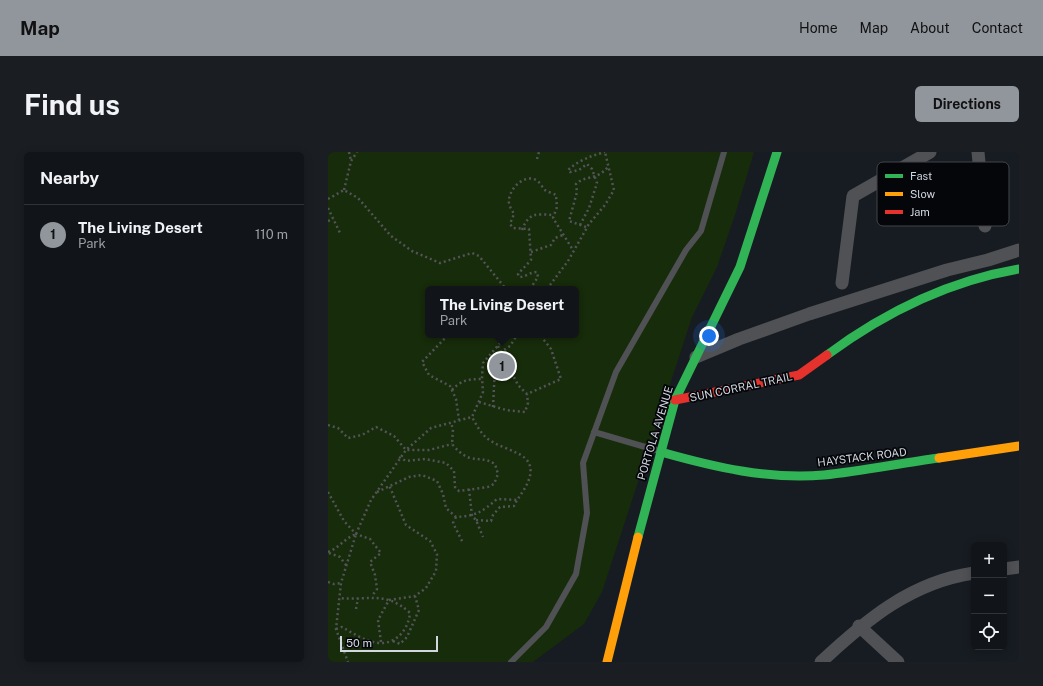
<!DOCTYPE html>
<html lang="en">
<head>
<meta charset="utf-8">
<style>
	:root { --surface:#11151a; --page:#1a1e23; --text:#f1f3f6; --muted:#9c9fa2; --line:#303439; --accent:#91969d }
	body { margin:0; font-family:"Public Sans",sans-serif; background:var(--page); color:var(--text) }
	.controls { position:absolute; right:12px; bottom:12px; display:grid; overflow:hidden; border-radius:6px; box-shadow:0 2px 10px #0003 }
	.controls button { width:36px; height:36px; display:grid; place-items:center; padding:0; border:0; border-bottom:1px solid var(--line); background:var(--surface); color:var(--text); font:20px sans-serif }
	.scale { position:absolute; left:12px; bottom:10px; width:98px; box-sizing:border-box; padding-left:4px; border:2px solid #d2d7df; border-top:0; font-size:11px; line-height:14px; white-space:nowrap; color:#d2d7df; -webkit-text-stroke:3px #04060a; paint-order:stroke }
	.you { position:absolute; left:381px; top:184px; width:14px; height:14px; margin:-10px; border:3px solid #fff; border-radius:50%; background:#1a73e8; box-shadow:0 0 0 6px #1a73e833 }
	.badge { display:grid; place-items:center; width:26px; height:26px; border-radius:50%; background:var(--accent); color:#111; font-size:13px; font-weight:700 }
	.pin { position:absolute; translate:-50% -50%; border:2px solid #fff; box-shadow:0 1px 4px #0006 }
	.popup { position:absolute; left:97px; top:134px; width:154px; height:52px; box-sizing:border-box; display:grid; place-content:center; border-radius:6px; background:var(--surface); filter:drop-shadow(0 1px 3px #0005); font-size:13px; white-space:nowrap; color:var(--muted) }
	.popup b { font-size:15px; color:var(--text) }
	.popup::after { content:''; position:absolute; left:50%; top:100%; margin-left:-8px; border:8px solid transparent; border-top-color:var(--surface) }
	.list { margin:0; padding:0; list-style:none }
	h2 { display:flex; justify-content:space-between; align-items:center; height:52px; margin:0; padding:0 16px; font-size:17px }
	h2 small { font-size:13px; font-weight:400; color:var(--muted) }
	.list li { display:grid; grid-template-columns:26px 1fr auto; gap:12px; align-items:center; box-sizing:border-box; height:60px; padding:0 16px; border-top:1px solid var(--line) }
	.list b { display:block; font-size:15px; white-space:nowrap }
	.list p { margin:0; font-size:13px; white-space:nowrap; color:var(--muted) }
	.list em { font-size:13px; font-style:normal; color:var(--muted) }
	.icon { flex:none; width:22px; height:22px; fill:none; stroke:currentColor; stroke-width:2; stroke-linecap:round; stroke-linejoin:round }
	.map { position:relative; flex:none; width:691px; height:510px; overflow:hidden; border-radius:6px }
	header { display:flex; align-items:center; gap:24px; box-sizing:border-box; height:56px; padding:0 20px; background:var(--accent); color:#111 }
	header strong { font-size:19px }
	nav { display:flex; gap:22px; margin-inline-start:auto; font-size:14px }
	.intro { display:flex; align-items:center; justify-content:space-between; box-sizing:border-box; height:96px; padding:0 24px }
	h1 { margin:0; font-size:28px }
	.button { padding:10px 18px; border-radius:6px; background:var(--accent); color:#111; font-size:14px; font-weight:700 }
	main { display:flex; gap:24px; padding:0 24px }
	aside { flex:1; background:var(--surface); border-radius:6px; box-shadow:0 2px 10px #0003 }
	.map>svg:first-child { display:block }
	.green { fill:#172c0a; fill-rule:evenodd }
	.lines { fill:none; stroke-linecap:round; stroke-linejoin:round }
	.path { stroke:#525457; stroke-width:2.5; stroke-dasharray:2 3; stroke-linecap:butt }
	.lane { stroke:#4f5154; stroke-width:6 }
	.street { stroke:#4f5154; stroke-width:13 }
	.fast { stroke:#30b455; stroke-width:9 }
	.slow { stroke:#ff9f0a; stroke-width:9 }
	.jam { stroke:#e5322d; stroke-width:9 }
	.labels { text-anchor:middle; stroke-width:3.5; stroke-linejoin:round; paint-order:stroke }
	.street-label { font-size:11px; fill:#d2d7df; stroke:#04060a }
	.key { fill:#04060a; stroke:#42454a; stroke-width:1 }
	.key-label { font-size:11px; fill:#d2d7df }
</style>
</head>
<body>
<header>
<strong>Map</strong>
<nav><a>Home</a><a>Map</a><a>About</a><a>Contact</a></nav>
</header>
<div class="intro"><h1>Find us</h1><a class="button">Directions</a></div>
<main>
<aside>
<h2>Nearby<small></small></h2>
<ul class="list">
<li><span class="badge">1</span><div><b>The Living Desert</b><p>Park</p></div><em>110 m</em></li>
</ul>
</aside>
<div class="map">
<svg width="691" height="510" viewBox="0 0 691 510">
	<rect width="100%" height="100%" fill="#171c22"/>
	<path class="green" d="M0,0h426l-19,63 -18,52 -25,50 -90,275 -18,32 -51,38h-205zM100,137h148v46h-148z"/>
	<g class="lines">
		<g class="path">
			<polyline points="21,0 23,9"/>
			<polyline points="209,7 211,0"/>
			<polyline points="16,38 23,9 29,0"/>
			<polyline points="0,47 16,38 30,46 63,84 84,99 112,111 144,101 151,104 178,137"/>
			<polyline points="0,56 12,81"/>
			<polyline points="0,69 5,67"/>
			<path d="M252,73l9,-17 8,-25 -5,-14 -5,-5 -8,6 -9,2 -2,-2c11,-10 23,-14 37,-18"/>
			<path d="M258,75l-17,-6 8,-29 -1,-8c9,-9 20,-3 32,-17"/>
			<path d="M194,78c7,-18 14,-16 31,-15"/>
			<polyline points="203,100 223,93 227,86 235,83"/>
			<path d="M202,137l8,-12 -1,-5c-7,0 -11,5 -18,5l-1,-3 13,-14 -2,-31 -16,-1 -3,-4 4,-10c-2,-4 -6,-9 -5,-14 1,-12 15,-26 27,-20 4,2 6,7 9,10 2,2 8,3 11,5l1,12 -4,11 20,32"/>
			<polyline points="219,137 240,109 261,72 277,53 286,38 277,0"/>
			<polyline points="120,183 94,210 101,223 122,234 128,247 131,268"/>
			<polyline points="170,194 190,233 199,242 233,227 223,197 212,183"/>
			<path d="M124,238c9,-10 17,-11 30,-11"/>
			<polyline points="151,250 178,258 197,260 200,251 199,242"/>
			<polyline points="165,255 167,215 173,200 182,194 189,183"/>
			<polyline points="0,273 10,276 20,286 34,283 48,275 66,284 78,298 101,298 124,292"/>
			<path d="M71,305l7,4 19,-2 21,4 8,8 1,16 4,4 29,-4 6,-3 4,-10 -3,-10c-10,-6 -15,-4 -25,-6 -7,-2 -14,-9 -18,-14l1,-15 -2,-6"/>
			<polyline points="141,337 144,364 148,368 155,385"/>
			<polyline points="0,340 16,369 28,382 42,387 53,401 42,410 47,423 49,437 44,444"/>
			<path d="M49,340l32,-15 13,-2 15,6 6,13 3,14 10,9c20,-1 26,-5 41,-18l20,1c11,-15 24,-36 0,-47 -8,-4 -18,-7 -26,-12 -9,-5 -14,-15 -19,-24"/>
			<polyline points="128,365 125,371 135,391"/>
			<polyline points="148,368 163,369 165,363 172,355 186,354 189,348"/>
			<polyline points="28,382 43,348 78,298 103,276 144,265 155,240 154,225 155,211 179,183"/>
			<path d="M0,400c11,-4 17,-14 28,-18l-15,49 -5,46 12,33"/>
			<polyline points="1,401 12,405 18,413"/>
			<polyline points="0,430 6,432 13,431"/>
			<polyline points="28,457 30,446"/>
			<path d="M8,477l6,-2c9,5 18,11 28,14 21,8 38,-8 40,-28 -25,-23 -42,-12 -71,-15"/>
			<polyline points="65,489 72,492 79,485 91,458 87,444"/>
			<polyline points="53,490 50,468 61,448 87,444 98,436 108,419 109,402 102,389 78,373 61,333"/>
		</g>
		<g class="lane">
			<polyline points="266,280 331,299"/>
			<polyline points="183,510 218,475 248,422 259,361 255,311 288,220 358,98 373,79 396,0"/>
		</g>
		<g class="street">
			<polyline points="650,0 657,74"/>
			<polyline points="514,131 525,44 602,0"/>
			<polyline points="368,205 411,187 481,162 619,118 660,108 691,98"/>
			<polyline points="676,417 691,415"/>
			<polyline points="531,474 570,510"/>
			<path d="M493,510c45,-42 90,-80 153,-89"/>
		</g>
		<g class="fast">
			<path d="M499,203c57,-42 121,-74 192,-86"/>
			<path d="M333,300c53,15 108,28 163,23 38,-4 77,-12 115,-17"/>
			<polyline points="310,385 347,248 412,115 449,0"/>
		</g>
		<g class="slow">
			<polyline points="611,306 691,294"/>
			<polyline points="279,510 310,385"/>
		</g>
		<polyline class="jam" points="347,248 471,223 499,203"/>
	</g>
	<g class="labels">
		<g class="street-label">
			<text transform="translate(413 235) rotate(-12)" y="4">SUN CORRAL TRAIL</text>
			<text transform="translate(327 281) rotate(-73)" y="4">PORTOLA AVENUE</text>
			<text transform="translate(534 305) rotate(-7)" y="4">HAYSTACK ROAD</text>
		</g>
	</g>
	<rect x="549" y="10" width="132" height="64" rx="6" class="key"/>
	<rect x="557" y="22" width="18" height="4" fill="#30b455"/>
	<rect x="557" y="40" width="18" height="4" fill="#ff9f0a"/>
	<rect x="557" y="58" width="18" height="4" fill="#e5322d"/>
	<g class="key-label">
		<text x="582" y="28">Fast</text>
		<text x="582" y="46">Slow</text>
		<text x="582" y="64">Jam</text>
	</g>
</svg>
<div class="controls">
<button>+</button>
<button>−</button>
<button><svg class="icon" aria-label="locate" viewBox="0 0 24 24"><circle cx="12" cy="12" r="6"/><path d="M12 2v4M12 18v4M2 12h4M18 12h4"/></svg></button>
</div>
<div class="scale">50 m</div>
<div class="you"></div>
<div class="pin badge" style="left:174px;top:214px">1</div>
<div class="popup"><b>The Living Desert</b>Park</div>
</div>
</main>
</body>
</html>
